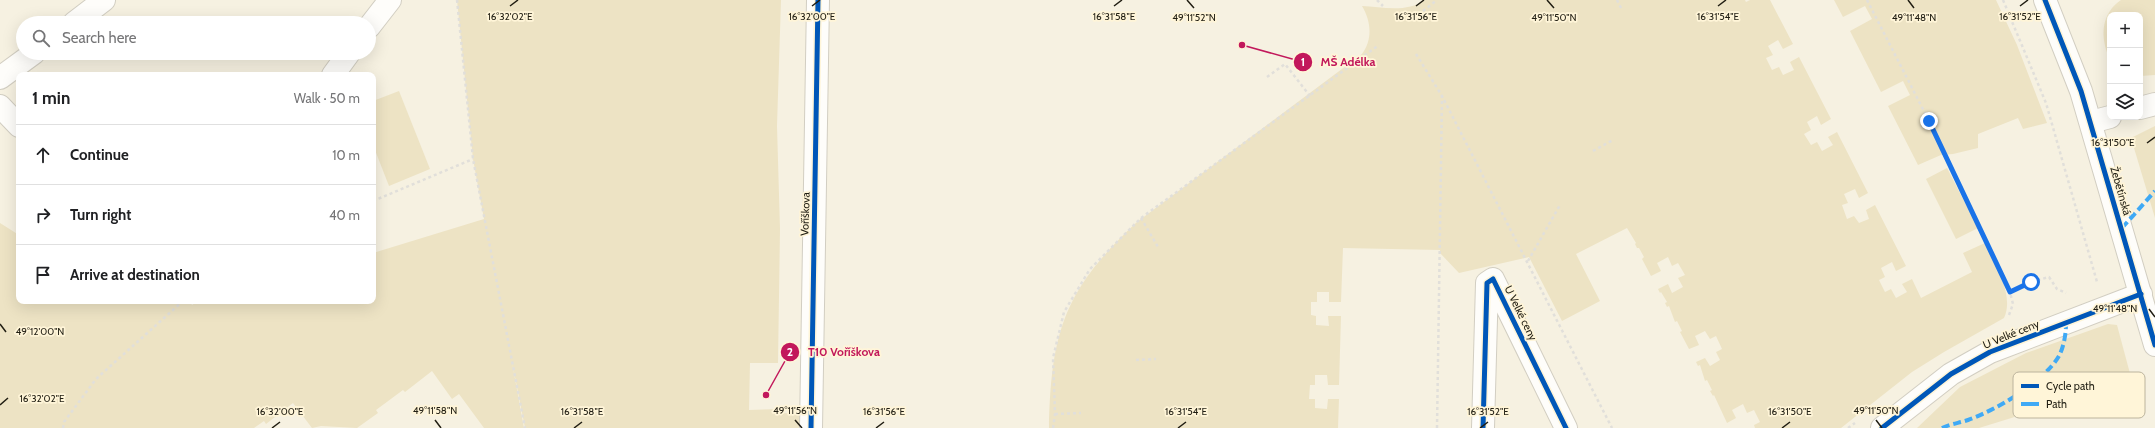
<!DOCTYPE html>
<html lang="en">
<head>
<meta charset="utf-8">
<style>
	:root { --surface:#fff; --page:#f2f2f2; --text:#202124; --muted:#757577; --line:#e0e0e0 }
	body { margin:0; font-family:Cabin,sans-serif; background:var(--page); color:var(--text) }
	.controls { position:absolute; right:12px; top:12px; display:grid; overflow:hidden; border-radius:8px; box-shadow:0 4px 16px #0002 }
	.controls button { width:36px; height:36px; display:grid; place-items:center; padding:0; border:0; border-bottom:1px solid var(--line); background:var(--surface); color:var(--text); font:20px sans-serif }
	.stop { position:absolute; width:12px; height:12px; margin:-9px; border:3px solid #1a73e8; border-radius:50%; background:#fff }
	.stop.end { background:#1a73e8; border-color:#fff; box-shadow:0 1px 4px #0008 }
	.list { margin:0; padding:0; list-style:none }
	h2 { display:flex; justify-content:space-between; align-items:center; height:52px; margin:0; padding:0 16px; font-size:17px }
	h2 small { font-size:13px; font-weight:400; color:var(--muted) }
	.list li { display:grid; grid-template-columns:26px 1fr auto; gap:12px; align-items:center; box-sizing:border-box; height:60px; padding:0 16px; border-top:1px solid var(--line) }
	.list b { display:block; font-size:15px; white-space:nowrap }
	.list em { font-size:13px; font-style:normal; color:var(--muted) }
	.icon { flex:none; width:22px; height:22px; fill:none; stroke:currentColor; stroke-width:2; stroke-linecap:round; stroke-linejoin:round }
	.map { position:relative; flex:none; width:2155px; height:428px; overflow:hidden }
	.search { position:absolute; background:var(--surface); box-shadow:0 4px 16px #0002; left:16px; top:16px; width:360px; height:44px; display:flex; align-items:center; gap:10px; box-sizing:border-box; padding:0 14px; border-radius:22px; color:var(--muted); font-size:15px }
	.panel { position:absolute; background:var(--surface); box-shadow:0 4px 16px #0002; left:16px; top:72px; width:360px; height:232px; border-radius:8px }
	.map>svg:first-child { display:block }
	.green { fill:#ede3c4 }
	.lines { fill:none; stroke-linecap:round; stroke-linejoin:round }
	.minor-casing { stroke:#d2cec2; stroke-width:24 }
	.path { stroke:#e1dfda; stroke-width:2.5; stroke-dasharray:3 3; stroke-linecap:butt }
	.minor { stroke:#fefdfa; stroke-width:22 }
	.quiet { stroke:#3fa9f5; stroke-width:4; stroke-dasharray:8 4; stroke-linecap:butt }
	.cycleway-casing { stroke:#fff5d8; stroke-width:8 }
	.cycleway { stroke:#0057b8; stroke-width:5 }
	.route { stroke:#1a73e8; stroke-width:5 }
	.ticks { fill:none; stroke:#211e13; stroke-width:1.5 }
	.labels { text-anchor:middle; stroke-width:3.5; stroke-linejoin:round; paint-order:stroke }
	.street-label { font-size:11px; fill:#211e13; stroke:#fff5d8 }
	.key { fill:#fff5d8; stroke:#bcb49d; stroke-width:1 }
	.key-label { font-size:11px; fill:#211e13 }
	.ticks-label { font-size:10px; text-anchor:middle; fill:#211e13; stroke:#fff5d8; stroke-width:3.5; stroke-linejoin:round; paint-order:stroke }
	.leader { fill:none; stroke:#c2185b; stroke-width:1.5 }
	.callout-dot { fill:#c2185b; stroke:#fff5d8; stroke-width:1.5 }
	.mark-label { font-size:12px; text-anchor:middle; font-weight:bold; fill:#fff }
	.callout-label { font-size:12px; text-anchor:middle; font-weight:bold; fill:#c2185b; stroke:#fff5d8; stroke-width:3.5; stroke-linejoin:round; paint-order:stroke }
</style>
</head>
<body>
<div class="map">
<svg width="2155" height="428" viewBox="0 0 2155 428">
	<rect width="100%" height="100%" fill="#f6f1e1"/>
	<g class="green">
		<polygon points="457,0 781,0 777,126 780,229 778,363 750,363 749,410 781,409 783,413 811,414 811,428 525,428 512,362 524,428 484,428 459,394 452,399 432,371 405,392 403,390 376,410 378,413 357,428 321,426 312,428 293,403 266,424 264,421 254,428 0,428 0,223 19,235 19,301 190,301 192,305 198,301 373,301 373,253 484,219 473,159"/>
		<path d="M1425,0h320l1,2 4,-2h20l23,44 -10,5 -5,-9 -10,6 5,9 -7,3 6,12 7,-3 4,8 11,-5 -4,-8 9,-5 32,62 -10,6 -4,-9 -10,6 4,8 -7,4 7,11 6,-3 5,9 11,-6 -5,-8 9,-5 31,61 -9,5 -4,-9 -11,5 4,9 -6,2 5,14 7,-3 5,7 10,-4 -3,-9 9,-5 31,61 -10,5 -4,-9 -11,6 4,9 -6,3 6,12 6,-3 5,9 11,-6 -5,-8 10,-5 9,19 51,-26 -9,-19 22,-10c9,20 30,52 19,75l-60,34 -32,20 -71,56h-86l-1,-3 6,-3 -6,-12 -7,3 -4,-9 -11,6 4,8 -9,5 -13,-28 -1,1 -3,-5 2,-1 -5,-10 -2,1 -5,-16 -2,1 -2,-4 9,-4 5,8 10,-6 -4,-8 6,-3 -6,-13 -6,3 -5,-8 -10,5 4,9 -10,4 -9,-17 2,-1 -5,-10 -2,1 -6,-16 -2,1 -2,-4 2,-1 -6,-10 -1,1 -2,-4 10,-5 4,9 11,-6 -5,-9 7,-3 -7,-12 -6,3 -4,-9 -11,6 4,8 -10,5 -9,-17 2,-2 -5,-9h-2l-2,-4 1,-1 -9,-15 -51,26 24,47 -38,20 -33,-64 -70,16 -19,-20v-3l-97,-2 -2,54h-12v-10h-12v10h-6v13l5,1v9l13,1 -1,-10h13l-2,69h-11l-1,-10h-12v10h-5l-1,14h6v9l12,1 1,-10h11l-1,29h-289c2,-97 16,-139 88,-206l225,-168c11,-15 9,-33 0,-48 20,1 45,7 63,-6z"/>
		<polygon points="1834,0 1996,0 2017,45 2047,123 2023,129 2018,118 1978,134 1978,148 1953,154 1941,155 1918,165 1888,106 1910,95 1903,81 1881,92 1850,31 1872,19 1865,6 1843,17"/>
		<path d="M2121,0h34v75l-15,1v-61h-30v43l-2,-3c-8,-21 -6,-42 13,-55z"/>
		<polygon points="399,91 430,169 389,186 373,145 373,101"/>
		<polygon points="2155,126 2155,218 2131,138"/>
		<polygon points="1947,168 1978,228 1956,239 1926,179"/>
		<polygon points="2108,324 2117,325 2132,381 1979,428 1917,428 1960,387 2026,353"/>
	</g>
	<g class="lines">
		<defs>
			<g id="minor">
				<polyline points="2045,0 2081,91 2155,345"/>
				<polyline points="74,23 104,0"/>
				<polyline points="369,27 390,0"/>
				<polyline points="333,75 349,53"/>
				<polyline points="0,78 34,53"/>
				<polyline points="0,106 19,126"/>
				<polyline points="2140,108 2155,104"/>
				<polyline points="2091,122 2110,117"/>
				<polyline points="811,428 818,0"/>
				<polyline points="1483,428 1487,283 1493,279 1566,428"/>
				<polyline points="1882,428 1951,374 1990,352 2141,294"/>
			</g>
		</defs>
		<use href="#minor" class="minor-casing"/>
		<g class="path">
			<polyline points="457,0 473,159 525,428"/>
			<polyline points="1377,0 1383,6"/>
			<polyline points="1617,0 1622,10"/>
			<polyline points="1867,0 1929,121 2010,292"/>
			<polyline points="2003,0 2046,103 2097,282"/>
			<polyline points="1423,11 1437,0"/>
			<polyline points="1416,54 1442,96 1612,428"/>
			<polyline points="1267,77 1285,64 1310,96"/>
			<polyline points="1593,151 1613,140"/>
			<polyline points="373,201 473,159"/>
			<polyline points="1141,218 1158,247"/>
			<polyline points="1528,261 1560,205"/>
			<polyline points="2009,315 2013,304 2010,292 2031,282 2049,277 2057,289 2066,293"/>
			<polyline points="1136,360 1156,359"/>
			<polyline points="1055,414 1081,413"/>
			<polyline points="63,428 64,422 96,379 183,301"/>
			<polyline points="1053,428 1055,414 1053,358 1064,312 1090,269 1141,218 1379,45"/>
			<polyline points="1437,428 1442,96"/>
			<polyline points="1848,428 1855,423"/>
		</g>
		<use href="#minor" class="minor"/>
		<g class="quiet">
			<polyline points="2122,228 2155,191"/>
			<path d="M1942,428c8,-4 17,-5 26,-8 28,-10 76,-38 91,-64 5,-10 7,-22 7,-33"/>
		</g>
		<defs>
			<g id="cycleway">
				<polyline points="2045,0 2081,91 2155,345"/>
				<polyline points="811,428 818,0"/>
				<polyline points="1483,428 1487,283 1493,279 1566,428"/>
				<polyline points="1882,428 1951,374 1990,352 2141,294"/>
			</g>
		</defs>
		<use href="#cycleway" class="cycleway-casing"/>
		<use href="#cycleway" class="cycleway"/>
	</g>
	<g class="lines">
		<polyline class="route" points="1929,121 2010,292 2031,282"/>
	</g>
	<path class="ticks" d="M1187,0l7,8M1547,0l7,8M1908,0l6,8M510,6l8,-6M812,6l8,-6M1114,6l8,-6M1416,6l8,-6M1718,6l8,-6M2020,6l8,-6M2147,143l8,-6M2149,309l6,8M0,324l6,8M0,405l8,-7M435,420l6,8M795,420l7,8M1876,420l6,8M272,428l8,-6M574,428l8,-6M876,428l8,-6M1178,428l8,-6M1480,428l8,-6M1782,428l8,-6"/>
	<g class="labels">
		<g class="street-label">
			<text transform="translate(2121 191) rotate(74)" y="4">Žebětínská</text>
			<text transform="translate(805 214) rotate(-88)" y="4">Voříškova</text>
			<text transform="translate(1521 313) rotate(64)" y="4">U Velké ceny</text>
			<text transform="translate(2011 334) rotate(-22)" y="4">U Velké ceny</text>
		</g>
	</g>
	<rect x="2013" y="372" width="132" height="46" rx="6" class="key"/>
	<rect x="2021" y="384" width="18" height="4" fill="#0057b8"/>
	<rect x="2021" y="402" width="18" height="4" fill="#3fa9f5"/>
	<g class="key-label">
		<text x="2046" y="390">Cycle path</text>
		<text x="2046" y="408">Path</text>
	</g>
	<g class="ticks-label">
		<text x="510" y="20">16°32'02"E</text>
		<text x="812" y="20">16°32'00"E</text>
		<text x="1114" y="20">16°31'58"E</text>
		<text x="1416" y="20">16°31'56"E</text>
		<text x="2020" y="20">16°31'52"E</text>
		<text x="1718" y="20">16°31'54"E</text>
		<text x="1194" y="21">49°11'52"N</text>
		<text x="1554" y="21">49°11'50"N</text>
		<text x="1914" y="21">49°11'48"N</text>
		<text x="2113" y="146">16°31'50"E</text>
		<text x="2115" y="312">49°11'48"N</text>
		<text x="40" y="335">49°12'00"N</text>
		<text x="42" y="402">16°32'02"E</text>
		<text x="435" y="414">49°11'58"N</text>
		<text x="795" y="414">49°11'56"N</text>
		<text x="1876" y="414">49°11'50"N</text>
		<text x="280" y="415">16°32'00"E</text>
		<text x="582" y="415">16°31'58"E</text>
		<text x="884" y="415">16°31'56"E</text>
		<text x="1186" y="415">16°31'54"E</text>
		<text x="1488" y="415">16°31'52"E</text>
		<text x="1790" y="415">16°31'50"E</text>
	</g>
	<path class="leader" d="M1242 45L1303 62M766 395L790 352"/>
	<g class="callout-dot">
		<circle cx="1242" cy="45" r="4"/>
		<circle cx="766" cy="395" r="4"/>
		<circle cx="1303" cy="62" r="10"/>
		<circle cx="790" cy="352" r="10"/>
	</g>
	<g class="mark-label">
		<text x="1303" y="66">1</text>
		<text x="790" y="356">2</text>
	</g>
	<g class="callout-label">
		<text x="1348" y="66">MŠ Adélka</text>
		<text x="844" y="356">T10 Voříškova</text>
	</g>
</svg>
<div class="controls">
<button>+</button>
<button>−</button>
<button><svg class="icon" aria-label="layers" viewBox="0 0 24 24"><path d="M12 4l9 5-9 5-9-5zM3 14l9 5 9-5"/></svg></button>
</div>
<div class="stop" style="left:2031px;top:282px"></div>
<div class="stop end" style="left:1929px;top:121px"></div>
<div class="search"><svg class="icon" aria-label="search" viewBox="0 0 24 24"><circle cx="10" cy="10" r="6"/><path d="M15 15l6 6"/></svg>Search here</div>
<section class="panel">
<h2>1 min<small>Walk · 50 m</small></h2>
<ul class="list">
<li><svg class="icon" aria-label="ahead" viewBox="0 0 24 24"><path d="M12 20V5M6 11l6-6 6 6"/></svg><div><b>Continue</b></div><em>10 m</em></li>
<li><svg class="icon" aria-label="right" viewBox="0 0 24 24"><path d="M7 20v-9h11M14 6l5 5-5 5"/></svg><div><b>Turn right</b></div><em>40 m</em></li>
<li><svg class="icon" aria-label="arrive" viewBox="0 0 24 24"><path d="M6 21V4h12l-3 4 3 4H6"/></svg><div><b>Arrive at destination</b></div></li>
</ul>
</section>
</div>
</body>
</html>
